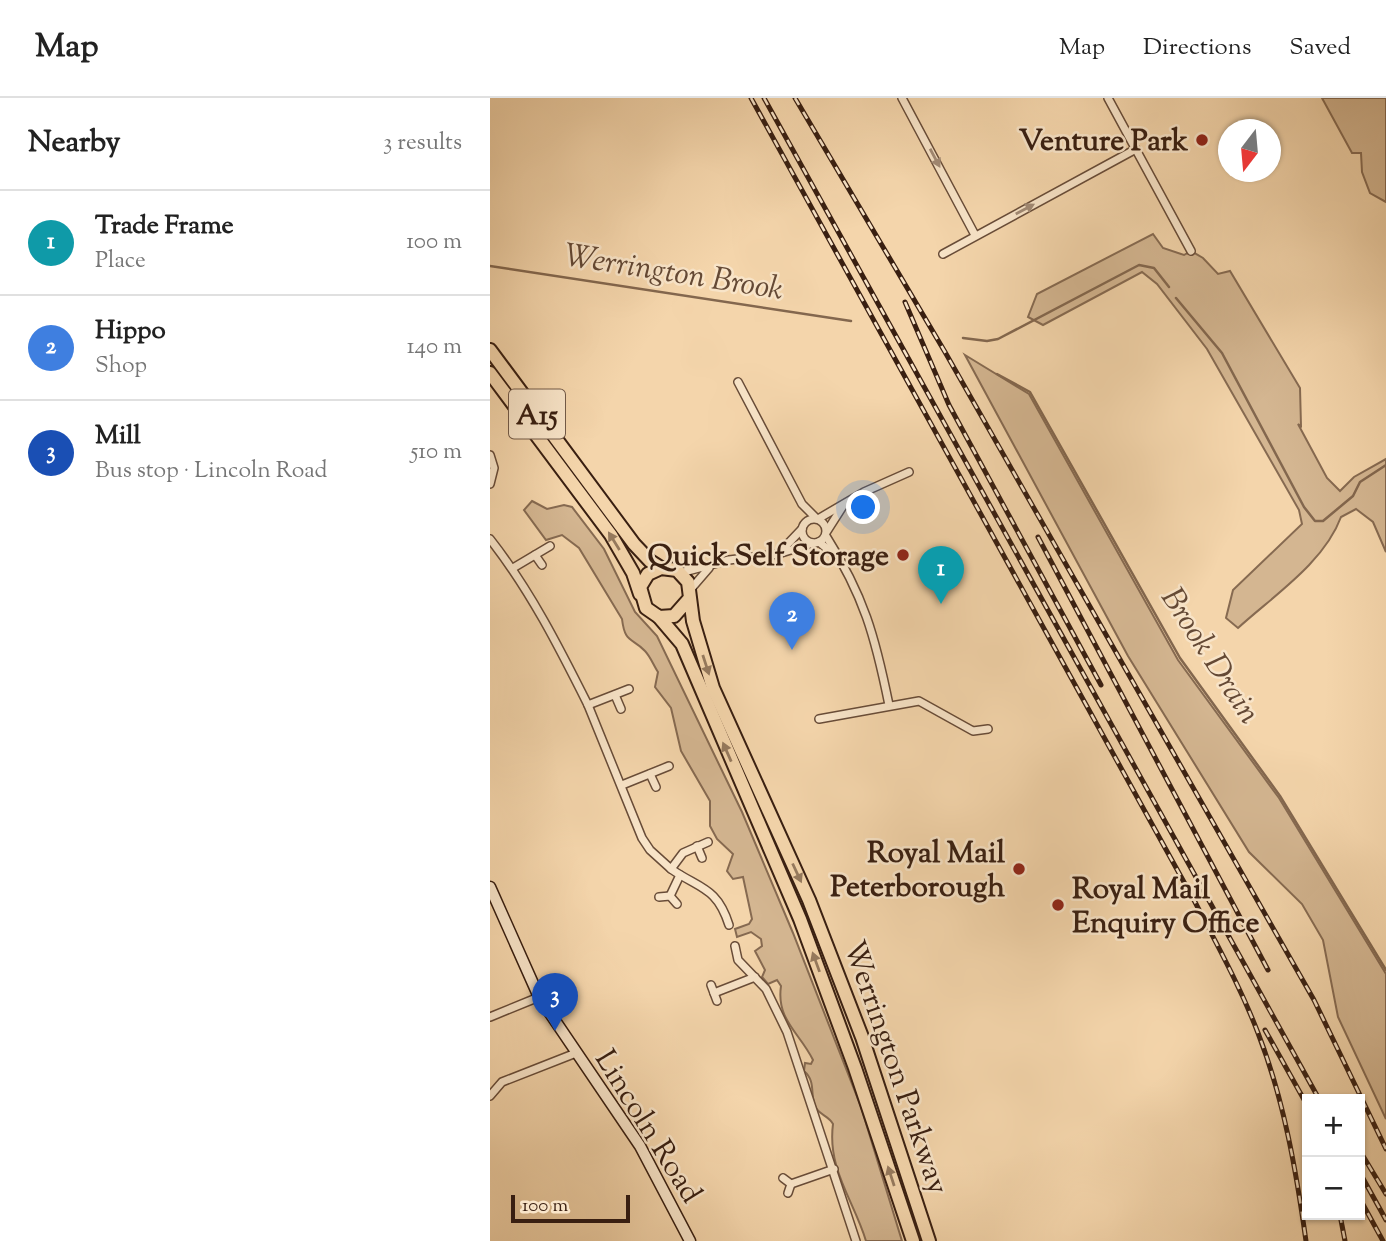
<!DOCTYPE html>
<html lang="en">
<head>
<meta charset="utf-8">
<style>
	:root { --surface:#fff; --page:#f2f2f2; --text:#222; --muted:#767676; --line:#e0e0e0; --accent:#2563eb }
	body { margin:0; font-family:"Sorts Mill Goudy",serif; background:var(--page); color:var(--text) }
	.controls { position:absolute; right:21px; bottom:21px; display:grid; overflow:hidden; border-radius:0px; box-shadow:0 2px 5px #0004 }
	.controls button { width:63px; height:63px; display:grid; place-items:center; padding:0; border:0; border-bottom:2px solid var(--line); background:var(--surface); color:var(--text); font:35px sans-serif }
	.compass { position:absolute; left:728px; top:21px; width:63px; height:63px; border-radius:50%; background:var(--surface); box-shadow:0 2px 5px #0004; rotate:196deg }
	.scale { position:absolute; left:21px; bottom:18px; width:119px; box-sizing:border-box; padding-left:7px; border:4px solid #391f11; border-top:0; font-size:19px; line-height:24px; white-space:nowrap; color:#391f11; -webkit-text-stroke:5px #f8e4c8; paint-order:stroke }
	.you { position:absolute; left:374px; top:410px; width:24px; height:24px; margin:-18px; border:5px solid #fff; border-radius:50%; background:#1a73e8; box-shadow:0 0 0 10px #1a73e833 }
	.badge { display:grid; place-items:center; width:46px; height:46px; border-radius:50%; background:var(--accent); color:#fff; font-size:23px; font-weight:700 }
	.pin { position:absolute; translate:-50% -58px; filter:drop-shadow(0 2px 4px #0008) }
	.pin::after { content:''; position:absolute; top:37px; width:24px; height:21px; background:inherit; clip-path:polygon(0 0,100% 0,50% 100%) }
	.list { margin:0; padding:0; list-style:none }
	h2 { display:flex; justify-content:space-between; align-items:center; height:91px; margin:0; padding:0 28px; font-size:30px }
	h2 small { font-size:23px; font-weight:400; color:var(--muted) }
	.list li { display:grid; grid-template-columns:46px 1fr auto; gap:21px; align-items:center; box-sizing:border-box; height:105px; padding:0 28px; border-top:2px solid var(--line) }
	.list b { display:block; font-size:26px; white-space:nowrap }
	.list p { margin:0; font-size:23px; white-space:nowrap; color:var(--muted) }
	.list em { font-size:23px; font-style:normal; color:var(--muted) }
	.map { position:relative; flex:none; width:896px; height:1143px; overflow:hidden }
	header { display:flex; align-items:center; gap:42px; box-sizing:border-box; height:98px; padding:0 35px; background:var(--surface); border-bottom:2px solid var(--line) }
	header strong { font-size:33px }
	nav { display:flex; gap:38px; margin-inline-start:auto; font-size:24px }
	main { display:flex }
	aside { flex:1; background:var(--surface) }
	.map>svg:first-child { display:block }
	.green { fill:#d4b691; stroke:#866a51; stroke-width:2 }
	.lines { fill:none; stroke-linecap:round; stroke-linejoin:round }
	.stream { stroke:#83674e; stroke-width:2.5 }
	.street-casing { stroke:#684c38; stroke-width:10 }
	.secondary-casing { stroke:#391f11; stroke-width:13 }
	.highway-casing { stroke:#391f11; stroke-width:16 }
	.street { stroke:#f8e4c8; stroke-width:7 }
	.secondary { stroke:#f8e4c8; stroke-width:10 }
	.highway { stroke:#f4d5ab; stroke-width:12 }
	.rail-casing { stroke:#391f11; stroke-width:5 }
	.rail { stroke:#f8e4c8; stroke-width:2.5; stroke-dasharray:8; stroke-linecap:butt }
	.oneway { fill:#a28b76 }
	.oneway2 { fill:#967a5e }
	.poi-dot { fill:#8f2418; stroke:#f8e4c8; stroke-width:2.5 }
	.labels { text-anchor:middle; stroke-width:5; stroke-linejoin:round; paint-order:stroke }
	.shield { fill:#f8e4c8; stroke:#725a48; stroke-width:2 }
	.shield-label { font-size:28px; font-weight:bold; fill:#391f11 }
	.poi-label { font-size:30px; font-weight:bold; fill:#391f11; stroke:#f8e4c8; text-anchor:end }
	.street-label { font-size:30px; fill:#391f11; stroke:#f8e4c8 }
	.water-label { font-size:32px; font-style:italic; fill:#644935; stroke:#f8e4c8 }
</style>
</head>
<body>
<header>
<strong>Map</strong>
<nav><a>Map</a><a>Directions</a><a>Saved</a></nav>
</header>
<main>
<aside>
<h2>Nearby<small>3 results</small></h2>
<ul class="list">
<li><span class="badge" style="background:#0f9aa8">1</span><div><b>Trade Frame</b><p>Place</p></div><em>100 m</em></li>
<li><span class="badge" style="background:#3f7fe0">2</span><div><b>Hippo</b><p>Shop</p></div><em>140 m</em></li>
<li><span class="badge" style="background:#1a4fb4">3</span><div><b>Mill</b><p>Bus stop · Lincoln Road</p></div><em>510 m</em></li>
</ul>
</aside>
<div class="map">
<svg width="896" height="1143" viewBox="0 0 896 1143">
	<rect width="100%" height="100%" fill="#f4d5ab"/>
	<filter id="stains"><feTurbulence type="fractalNoise" baseFrequency=".00286" numOctaves="4"/><feColorMatrix values="0 0 0 0 .2 0 0 0 0 .09 0 0 0 0 .02 0 0 0 .5 -.17"/></filter>
	<radialGradient id="worn" r=".72"><stop offset=".6" stop-color="#630" stop-opacity="0"/><stop offset="1" stop-color="#630" stop-opacity=".3"/></radialGradient>
	<g class="green">
		<polygon points="832,0 896,0 896,104 880,95 872,74 871,55 862,55"/>
		<path d="M663,136l10,14 21,7 7,-4 12,7 15,16 12,-3 70,117 1,38 -3,-2 29,54 13,13 14,-14 32,-18v93l-13,-30 -17,-13 -15,8c-17,46 -68,79 -103,111l-12,-10 7,-28 69,-66 -3,-14 -92,-161 -50,-65 -15,-12 -99,53 -15,-8 9,-23z"/>
		<polygon points="475,257 539,296 688,562 789,700 896,876 896,1021 848,919 833,842 812,806 759,754 638,558"/>
		<path d="M42,403l15,8 17,-4 8,2 32,42 31,63 22,24 85,176 51,121 68,174 41,134h-36c-12,-40 -39,-72 -33,-117 -4,-8 -13,-9 -17,-16 -7,-12 1,-26 -12,-37l1,-8 6,1 2,-4c-13,-27 -37,-40 -32,-74l-4,-6 -9,4 -6,-7 3,-7 -10,-19 7,-5 -1,-7 -10,-7 -14,5 -2,-8 14,-5 3,-5 -9,-42 -10,2 -6,-8 6,-17 -16,-15 -7,-13v-25l-29,-50 -10,-43 -16,-21 3,-15c-4,-6 -8,-16 -13,-21 -13,-14 -20,-7 -23,-32l-43,-71 -17,-13 -16,5 -22,-30z"/>
	</g>
	<g class="lines">
		<g class="stream">
			<polyline points="0,168 361,223"/>
			<polyline points="686,200 732,255 814,409 825,423 833,423 863,398 870,384 896,367"/>
			<polyline points="473,240 497,243 508,241 649,167 664,170 679,189"/>
			<polyline points="507,276 540,294 690,560 790,698 896,872"/>
		</g>
		<defs>
			<g id="street">
				<polyline points="412,0 485,137"/>
				<polyline points="618,0 701,153"/>
				<polyline points="453,156 646,51"/>
				<polyline points="248,284 312,406 326,420"/>
				<polyline points="0,357 4,370 0,386"/>
				<circle cx="324" cy="433" r="12"/>
				<polyline points="328,421 374,394 419,374"/>
				<polyline points="337,433 353,408"/>
				<path d="M336,438c38,60 49,100 63,169"/>
				<path d="M0,441c40,51 69,108 98,166l41,-16"/>
				<polyline points="329,444 347,459"/>
				<polyline points="291,453 312,431"/>
				<polyline points="45,457 52,467"/>
				<polyline points="23,470 60,448"/>
				<polyline points="190,475 239,462 288,456 323,445"/>
				<polyline points="200,492 219,470"/>
				<polyline points="125,597 131,611"/>
				<polyline points="98,607 152,740 160,752 181,771 193,755 218,744"/>
				<polyline points="329,621 429,603 483,633 498,631"/>
				<polyline points="160,676 166,689"/>
				<polyline points="132,687 179,668"/>
				<polyline points="207,748 212,760"/>
				<path d="M181,771c29,20 46,18 58,56"/>
				<polyline points="180,798 190,777"/>
				<polyline points="169,799 180,798 187,806"/>
				<polyline points="245,848 248,862 276,891 297,934 366,1143"/>
				<polyline points="221,887 227,903"/>
				<polyline points="224,895 265,879"/>
				<polyline points="0,919 49,899"/>
				<polyline points="0,998 12,984 86,955"/>
				<polyline points="293,1080 301,1086 298,1095"/>
				<polyline points="301,1086 344,1071"/>
			</g>
			<polyline id="secondary" points="0,789 49,899 150,1048 200,1143"/>
			<g id="highway">
				<polyline points="0,252 144,446 160,463 171,470"/>
				<polyline points="0,275 121,437 143,475 150,496"/>
				<polyline points="199,501 184,518 169,519 156,510 150,489 158,476 171,470 187,472 198,484 203,523 223,590 319,802 372,939 439,1143"/>
				<polyline points="169,519 192,546 310,821 365,970 423,1143"/>
			</g>
		</defs>
		<use href="#street" class="street-casing"/>
		<use href="#secondary" class="secondary-casing"/>
		<use href="#highway" class="highway-casing"/>
		<use href="#street" class="street"/>
		<use href="#secondary" class="secondary"/>
		<use href="#highway" class="highway"/>
		<defs>
			<g id="rail">
				<path d="M261,0l444,804c22,43 46,86 63,131 26,67 38,137 48,208"/>
				<polyline points="274,0 829,1001"/>
				<polyline points="305,0 455,254 824,902 896,1051"/>
				<polyline points="415,204 459,307 611,587"/>
				<polyline points="548,439 778,872"/>
				<polyline points="775,932 817,1007"/>
				<polyline points="870,1053 896,1096"/>
				<polyline points="870,1075 896,1122"/>
				<polyline points="870,1101 893,1143"/>
				<polyline points="850,1117 855,1143"/>
			</g>
		</defs>
		<use href="#rail" class="rail-casing"/>
		<use href="#rail" class="rail"/>
	</g>
	<defs><path id="oneway-solid" d="M-6-.8H1V-3.2L6.5 0L1 3.2V.8H-6Z" transform="scale(1.75)"/></defs>
	<g class="oneway">
		<use href="#oneway-solid" transform="translate(445 60) rotate(62)"/>
		<use href="#oneway-solid" transform="translate(535 111) rotate(-28)"/>
	</g>
	<g class="oneway2">
		<use href="#oneway-solid" transform="translate(124 443) rotate(-122)"/>
		<use href="#oneway-solid" transform="translate(216 567) rotate(72)"/>
		<use href="#oneway-solid" transform="translate(237 654) rotate(-114)"/>
		<use href="#oneway-solid" transform="translate(307 775) rotate(65)"/>
		<use href="#oneway-solid" transform="translate(326 864) rotate(-110)"/>
		<use href="#oneway-solid" transform="translate(401 1078) rotate(-108)"/>
	</g>
	<g class="poi-dot">
		<circle cx="712" cy="42" r="7"/>
		<circle cx="413" cy="457" r="7"/>
		<circle cx="529" cy="771" r="7"/>
		<circle cx="568" cy="807" r="7"/>
	</g>
	<g class="labels">
		<rect class="shield" x="19" y="291.5" width="56" height="49" rx="5"/>
		<g class="shield-label">
			<text x="47" y="326">A15</text>
		</g>
		<g class="poi-label">
			<text x="698" y="52">Venture Park</text>
			<text x="399" y="467">Quick Self Storage</text>
			<text x="515" y="764">Royal Mail<tspan x="515" dy="34">Peterborough</tspan></text>
			<text x="582" y="800" text-anchor="start">Royal Mail<tspan x="582" dy="34">Enquiry Office</tspan></text>
		</g>
		<g class="street-label">
			<text transform="translate(407 969) rotate(71)" y="10">Werrington Parkway</text>
			<text transform="translate(159 1028) rotate(58)" y="10">Lincoln Road</text>
		</g>
		<g class="water-label">
			<text transform="translate(184 173) rotate(9)" y="11">Werrington Brook</text>
			<text transform="translate(722 557) rotate(57)" y="11">Brook Drain</text>
		</g>
	</g>
	<rect width="100%" height="100%" filter="url(#stains)"/>
	<rect width="100%" height="100%" fill="url(#worn)"/>
</svg>
<div class="controls">
<button>+</button>
<button>−</button>
</div>
<svg class="compass" viewBox="-18 -18 36 36"><path d="M0-13l5 13h-10z" fill="#e53935"/><path d="M0 13l5-13h-10z" fill="#767676"/></svg>
<div class="scale">100 m</div>
<div class="you"></div>
<div class="pin badge" style="left:451px;top:506px;background:#0f9aa8">1</div>
<div class="pin badge" style="left:302px;top:552px;background:#3f7fe0">2</div>
<div class="pin badge" style="left:65px;top:933px;background:#1a4fb4">3</div>
</div>
</main>
</body>
</html>
